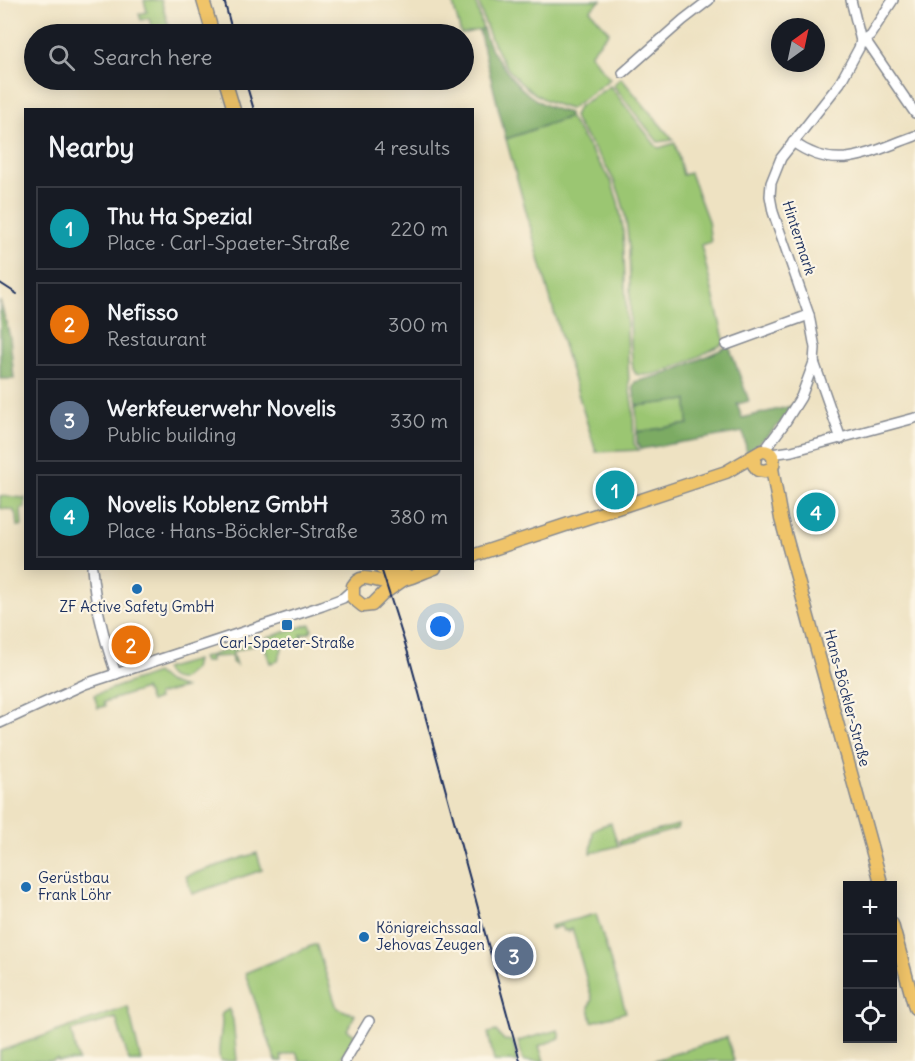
<!DOCTYPE html>
<html lang="en">
<head>
<meta charset="utf-8">
<style>
	:root { --surface:#171b24; --page:#242831; --text:#f1f3f6; --muted:#9ea1a6; --line:#363941; --accent:#8c9099 }
	body { margin:0; font-family:Delius,sans-serif; background:var(--page); color:var(--text) }
	.controls { position:absolute; right:18px; bottom:18px; display:grid; overflow:hidden; border-radius:0px; box-shadow:0 3px 15px #0003 }
	.controls button { width:54px; height:54px; display:grid; place-items:center; padding:0; border:0; border-bottom:2px solid var(--line); background:var(--surface); color:var(--text); font:30px sans-serif }
	.compass { position:absolute; left:771px; top:18px; width:54px; height:54px; border-radius:50%; background:var(--surface); box-shadow:0 3px 15px #0003; rotate:33deg }
	.you { position:absolute; left:441px; top:627px; width:21px; height:21px; margin:-15px; border:4px solid #fff; border-radius:50%; background:#1a73e8; box-shadow:0 0 0 9px #1a73e833 }
	.badge { display:grid; place-items:center; width:39px; height:39px; border-radius:50%; background:var(--accent); color:#fff; font-size:20px; font-weight:700 }
	.pin { position:absolute; translate:-50% -50%; border:3px solid #fff; box-shadow:0 2px 6px #0006 }
	.list { margin:0; padding:0; list-style:none }
	h2 { display:flex; justify-content:space-between; align-items:center; height:78px; margin:0; padding:0 24px; font-size:26px }
	h2 small { font-size:20px; font-weight:400; color:var(--muted) }
	.list li { display:grid; grid-template-columns:39px 1fr auto; gap:18px; align-items:center; box-sizing:border-box; height:84px; margin:0 12px 12px; padding:0 12px; border:2px solid var(--line); border-radius:0px }
	.list b { display:block; font-size:22px; white-space:nowrap }
	.list p { margin:0; font-size:20px; white-space:nowrap; color:var(--muted) }
	.list em { font-size:20px; font-style:normal; color:var(--muted) }
	.icon { flex:none; width:33px; height:33px; fill:none; stroke:currentColor; stroke-width:2; stroke-linecap:round; stroke-linejoin:round }
	.map { position:relative; flex:none; width:915px; height:1061px; overflow:hidden }
	.search { position:absolute; background:var(--surface); box-shadow:0 3px 15px #0003; left:24px; top:24px; width:450px; height:66px; display:flex; align-items:center; gap:15px; box-sizing:border-box; padding:0 21px; border-radius:33px; color:var(--muted); font-size:22px }
	.panel { position:absolute; background:var(--surface); box-shadow:0 3px 15px #0003; left:24px; top:108px; width:450px; height:462px; border-radius:0px }
	.map>svg:first-child { display:block }
	.green { fill:#9bc672; stroke:#5b7a68; stroke-width:1.5 }
	.forest { fill:#7cab64; stroke:#4c6d61; stroke-width:1.5 }
	.lines { fill:none; stroke-linecap:round; stroke-linejoin:round }
	.minor-casing { stroke:#848890; stroke-width:12 }
	.major-casing { stroke:#848890; stroke-width:15 }
	.minor { stroke:#fff; stroke-width:9 }
	.major { stroke:#f0c469; stroke-width:12 }
	.rail { stroke:#1b2f5e; stroke-width:2 }
	.poi-dot { fill:#1f6fb2; stroke:#fcf5e5; stroke-width:2 }
	.labels { text-anchor:middle; stroke-width:4.5; stroke-linejoin:round; paint-order:stroke }
	.street-label { font-size:15px; fill:#1b2f5e; stroke:#fcf5e5 }
	.poi-label { font-size:15px; fill:#1b2f5e; stroke:#fcf5e5 }
</style>
</head>
<body>
<div class="map">
<svg width="915" height="1061" viewBox="0 0 915 1061">
	<rect width="100%" height="100%" fill="#fcf5e5"/>
	<filter id="ink" filterUnits="userSpaceOnUse"><feTurbulence type="fractalNoise" baseFrequency=".0167" numOctaves="2"/><feDisplacementMap in="SourceGraphic" scale="12" xChannelSelector="R" yChannelSelector="G"/><feConvolveMatrix kernelMatrix="1 2 1 2 8 2 1 2 1" color-interpolation-filters="sRGB"/></filter>
	<filter id="wash" filterUnits="userSpaceOnUse"><feTurbulence type="fractalNoise" baseFrequency=".008" numOctaves="4" result="noise"/><feDisplacementMap in="SourceGraphic" scale="24" xChannelSelector="R" yChannelSelector="G"/><feGaussianBlur stdDeviation="1.35" result="paint"/><feColorMatrix in="noise" values="0 0 0 0 0 0 0 0 0 0 0 0 0 0 0 0 0 1.4 0 .05"/><feComposite in="paint" operator="in"/></filter>
	<g filter="url(#wash)">
		<rect width="100%" height="100%" fill="#eee2c2"/>
		<g class="green">
			<polygon points="144,0 161,0 171,34 146,34 153,32 149,18 141,20 139,14 147,12"/>
			<polygon points="452,0 475,0 483,29 461,34"/>
			<path d="M478,0h123l-11,10 19,22 -19,22 20,25 -40,30c-57,-15 -78,-56 -92,-109z"/>
			<polygon points="621,78 673,140 658,142 654,137 613,85"/>
			<path d="M610,86l46,60 3,2 16,-5 8,32 7,-2 18,48 3,21 -10,3 24,98c-21,10 -67,38 -89,31l-3,-5c-7,-54 3,-125 -13,-174 -9,-26 -28,-48 -43,-71l-3,-8 4,-9z"/>
			<polygon points="569,117 611,181 618,202 623,228 629,384 633,410 634,444 639,450 596,452 564,348 506,139"/>
			<polygon points="687,400 688,424 637,432 636,406"/>
			<polygon points="0,496 25,498 25,508 21,509 22,526 18,526 17,516 13,510 0,508"/>
			<polygon points="310,624 312,629 310,632 301,635 304,642 296,644 294,640 280,644 282,649 278,661 270,663 263,642 232,652 236,665 232,662 232,656 210,657 210,662 204,662 202,658"/>
			<path d="M196,660l-2,9 -13,11c-9,1 -14,-3 -17,-11z"/>
			<polygon points="156,673 167,682 184,688 157,695 158,699 150,702 145,689 104,702 105,706 98,708 94,695"/>
			<polygon points="611,823 618,846 591,853 593,831 598,827"/>
			<polygon points="678,825 677,829 620,845 619,841"/>
			<polygon points="257,853 262,870 192,894 186,876"/>
			<polygon points="596,914 626,1012 592,1022 589,1007 592,999 572,928 568,933 567,930 563,931 561,926 551,929 550,926"/>
			<polygon points="316,944 337,1008 355,1015 347,1030 355,1035 339,1061 300,1061 296,1052 281,1056 282,1061 276,1061 245,973"/>
			<polygon points="128,1007 141,1061 129,1061 116,1018 71,1031 78,1061 58,1061 57,1059 52,1061 0,1061 0,1051"/>
			<path d="M229,1009l4,11 4,41h-17c-4,-19 5,-32 1,-47z"/>
			<polygon points="558,1030 560,1038 539,1046 544,1061 523,1061 518,1041"/>
			<polygon points="496,1031 504,1040 513,1041 517,1061 494,1061 488,1033"/>
			<polygon points="727,1037 734,1061 652,1061"/>
		</g>
		<g class="forest">
			<path d="M483,29c3,13 9,22 17,33 18,27 37,44 69,51v4l-63,22 -27,-109z"/>
			<polygon points="0,301 10,337 14,379 0,379"/>
			<path d="M729,346l20,55 -12,3 5,14 50,-12c-11,20 -28,33 -45,47l-4,-21 -102,17 -4,-6v-11l51,-8 -1,-24 -51,6 -3,-20 2,-4 34,-9z"/>
		</g>
	</g>
	<g filter="url(#ink)">
		<g class="lines">
			<defs>
				<g id="minor">
					<polyline points="861,41 868,44 915,113"/>
					<polyline points="861,41 870,35 893,0"/>
					<polyline points="623,73 683,20 709,0"/>
					<path d="M793,142c44,32 77,10 122,-6"/>
					<polyline points="726,345 809,315"/>
					<polyline points="814,362 841,439"/>
					<polyline points="764,451 784,424 801,397 814,362 815,348 809,315 773,212 770,196 771,183 781,158 840,83 859,48 861,41 851,0"/>
					<polyline points="771,454 792,451 915,418"/>
					<path d="M92,568c3,38 12,71 24,106"/>
					<polyline points="0,723 85,684 322,606 343,598 352,590"/>
					<polyline points="345,1061 369,1021"/>
				</g>
				<g id="major">
					<polyline points="203,0 213,34"/>
					<polyline points="225,80 234,110"/>
					<polyline points="772,468 781,519 882,886"/>
					<path d="M472,556l254,-84 36,-21c10,0 14,8 10,17l-7,3 -7,-1 -4,-5 1,-9"/>
					<polyline points="381,568 391,574 406,575"/>
					<path d="M403,580l-19,13 -12,12 -9,1 -10,-8v-12c10,-16 21,-3 35,-4 16,0 32,-9 47,-14"/>
					<polyline points="892,924 915,1008"/>
				</g>
			</defs>
			<use href="#minor" class="minor-casing"/>
			<use href="#major" class="major-casing"/>
			<use href="#minor" class="minor"/>
			<use href="#major" class="major"/>
			<g class="rail">
				<polyline points="224,0 233,34"/>
				<polyline points="245,80 254,110"/>
				<polyline points="0,283 17,294"/>
				<polyline points="381,568 408,653 520,1061"/>
			</g>
		</g>
	</g>
	<g class="poi-dot">
		<circle cx="137" cy="589" r="6"/>
		<rect x="281" y="619" width="12" height="12" rx="3"/>
		<circle cx="26" cy="887" r="6"/>
		<circle cx="364" cy="937" r="6"/>
	</g>
	<g class="labels">
		<g class="street-label">
			<text transform="translate(799 238) rotate(72)" y="5">Hintermark</text>
			<text transform="translate(847 698) rotate(75)" y="5">Hans-Böckler-Straße</text>
		</g>
		<g class="poi-label">
			<text x="137" y="612">ZF Active Safety GmbH</text>
			<text x="287" y="648">Carl-Spaeter-Straße</text>
			<text x="38" y="883" text-anchor="start">Gerüstbau<tspan x="38" dy="17">Frank Löhr</tspan></text>
			<text x="376" y="933" text-anchor="start">Königreichssaal<tspan x="376" dy="17">Jehovas Zeugen</tspan></text>
		</g>
	</g>
</svg>
<div class="controls">
<button>+</button>
<button>−</button>
<button><svg class="icon" aria-label="locate" viewBox="0 0 24 24"><circle cx="12" cy="12" r="6"/><path d="M12 2v4M12 18v4M2 12h4M18 12h4"/></svg></button>
</div>
<svg class="compass" viewBox="-18 -18 36 36"><path d="M0-13l5 13h-10z" fill="#e53935"/><path d="M0 13l5-13h-10z" fill="#9ea1a6"/></svg>
<div class="you"></div>
<div class="pin badge" style="left:615px;top:490px;background:#0f9aa8">1</div>
<div class="pin badge" style="left:131px;top:645px;background:#e8710a">2</div>
<div class="pin badge" style="left:514px;top:956px;background:#5c6f8a">3</div>
<div class="pin badge" style="left:816px;top:512px;background:#0f9aa8">4</div>
<div class="search"><svg class="icon" aria-label="search" viewBox="0 0 24 24"><circle cx="10" cy="10" r="6"/><path d="M15 15l6 6"/></svg>Search here</div>
<section class="panel">
<h2>Nearby<small>4 results</small></h2>
<ul class="list">
<li><span class="badge" style="background:#0f9aa8">1</span><div><b>Thu Ha Spezial</b><p>Place · Carl-Spaeter-Straße</p></div><em>220 m</em></li>
<li><span class="badge" style="background:#e8710a">2</span><div><b>Nefisso</b><p>Restaurant</p></div><em>300 m</em></li>
<li><span class="badge" style="background:#5c6f8a">3</span><div><b>Werkfeuerwehr Novelis</b><p>Public building</p></div><em>330 m</em></li>
<li><span class="badge" style="background:#0f9aa8">4</span><div><b>Novelis Koblenz GmbH</b><p>Place · Hans-Böckler-Straße</p></div><em>380 m</em></li>
</ul>
</section>
</div>
</body>
</html>
